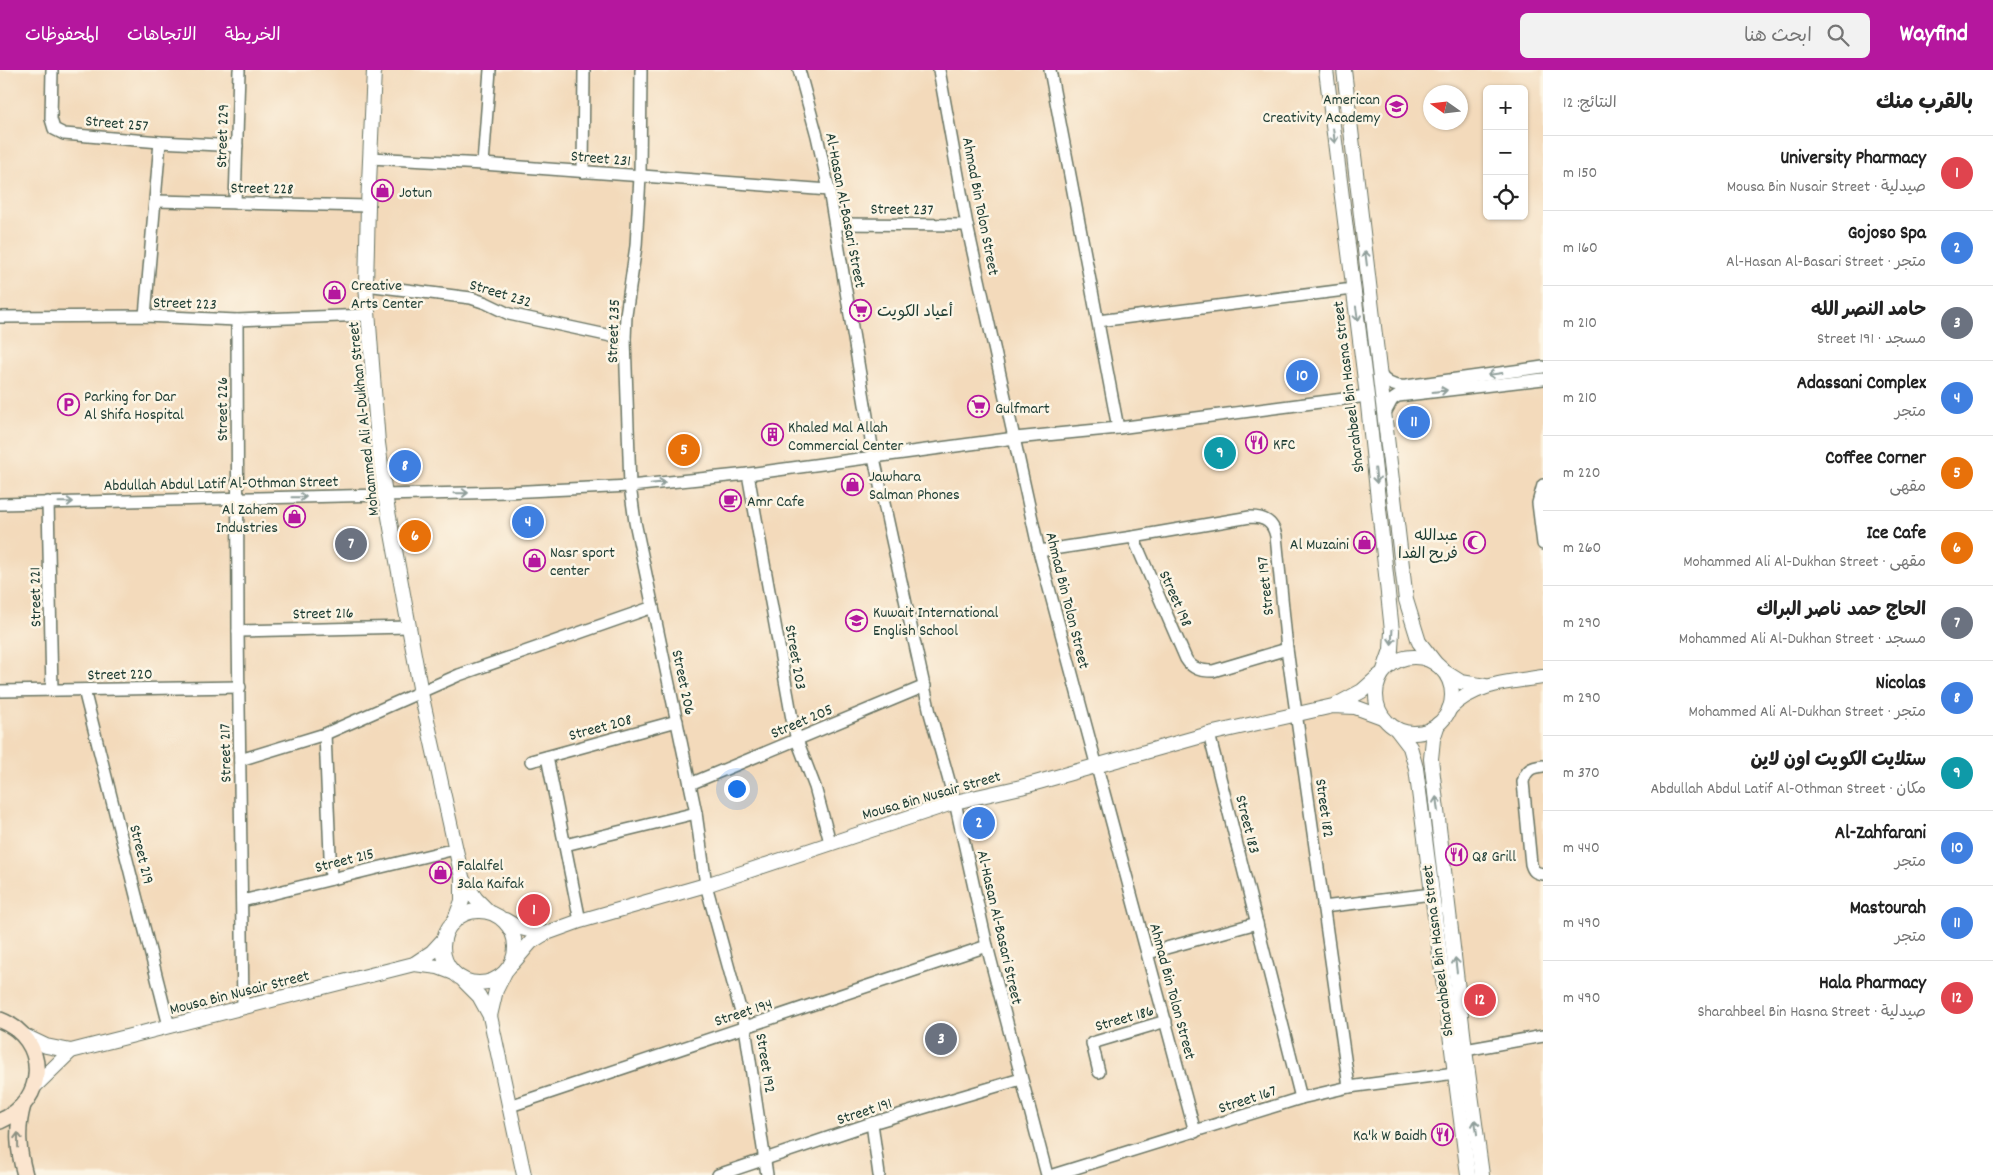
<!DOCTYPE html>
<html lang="ar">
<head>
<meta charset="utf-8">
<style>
	:root { --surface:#fff; --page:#f2f2f2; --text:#222; --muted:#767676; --line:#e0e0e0; --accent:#b5179e }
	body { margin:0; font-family:Dekko,"Playpen Sans Arabic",sans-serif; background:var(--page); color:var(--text); direction:rtl }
	.controls { position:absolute; right:15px; top:15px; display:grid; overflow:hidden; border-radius:8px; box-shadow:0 1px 4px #0004 }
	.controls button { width:45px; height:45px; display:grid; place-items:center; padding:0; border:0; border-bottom:1px solid var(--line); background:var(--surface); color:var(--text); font:25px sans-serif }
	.compass { position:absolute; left:1423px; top:15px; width:45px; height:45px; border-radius:50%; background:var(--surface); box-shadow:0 1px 4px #0004; rotate:284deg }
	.you { position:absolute; left:736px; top:718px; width:18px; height:18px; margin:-12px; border:4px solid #fff; border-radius:50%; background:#1a73e8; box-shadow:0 0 0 8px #1a73e833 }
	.badge { display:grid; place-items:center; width:32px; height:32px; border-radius:50%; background:var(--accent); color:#fff; font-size:16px; font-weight:700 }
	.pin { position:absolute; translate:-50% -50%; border:2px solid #fff; box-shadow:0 1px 5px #0006 }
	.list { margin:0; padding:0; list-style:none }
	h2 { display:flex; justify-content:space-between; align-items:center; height:65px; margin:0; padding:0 20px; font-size:21px }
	h2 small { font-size:16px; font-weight:400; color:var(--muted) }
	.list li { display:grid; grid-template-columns:32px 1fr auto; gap:15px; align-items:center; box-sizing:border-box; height:75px; padding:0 20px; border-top:1px solid var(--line) }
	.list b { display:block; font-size:19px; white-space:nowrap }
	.list p { margin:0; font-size:16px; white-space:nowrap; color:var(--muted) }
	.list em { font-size:16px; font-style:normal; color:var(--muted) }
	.icon { flex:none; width:28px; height:28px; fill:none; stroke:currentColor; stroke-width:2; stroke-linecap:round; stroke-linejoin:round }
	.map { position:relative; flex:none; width:1543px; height:1105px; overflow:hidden; direction:ltr }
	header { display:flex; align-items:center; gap:30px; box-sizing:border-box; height:70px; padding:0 25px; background:var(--accent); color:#fff }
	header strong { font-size:24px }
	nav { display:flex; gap:28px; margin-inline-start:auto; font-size:18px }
	.search { width:350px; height:45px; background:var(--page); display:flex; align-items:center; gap:12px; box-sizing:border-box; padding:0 18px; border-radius:8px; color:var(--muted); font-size:19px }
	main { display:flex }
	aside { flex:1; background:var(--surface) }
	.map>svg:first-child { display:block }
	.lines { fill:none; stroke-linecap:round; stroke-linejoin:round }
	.minor-casing { stroke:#697463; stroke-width:14 }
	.tertiary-casing { stroke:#697463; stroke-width:16 }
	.secondary-casing { stroke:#697463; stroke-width:18 }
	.minor { stroke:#fff; stroke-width:11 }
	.tertiary { stroke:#fff; stroke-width:14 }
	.secondary { stroke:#fbe5cf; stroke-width:15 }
	.oneway { stroke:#8f9e9a }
	.oneway2 { stroke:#8d9182 }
	.labels { text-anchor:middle; stroke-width:5; stroke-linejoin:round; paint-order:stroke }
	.poi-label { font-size:16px; fill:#1f3d34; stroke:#fcf5e5; text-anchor:start }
	.street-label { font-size:16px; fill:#1f3d34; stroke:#fcf5e5 }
</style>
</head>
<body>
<header>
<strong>Wayfind</strong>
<div class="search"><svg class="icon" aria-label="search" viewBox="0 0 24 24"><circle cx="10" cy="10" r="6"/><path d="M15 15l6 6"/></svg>ابحث هنا</div>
<nav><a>الخريطة</a><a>الاتجاهات</a><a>المحفوظات</a></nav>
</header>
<main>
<aside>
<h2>بالقرب منك<small>النتائج: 12</small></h2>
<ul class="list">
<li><span class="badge" style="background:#e0444e">1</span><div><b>University Pharmacy</b><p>صيدلية · Mousa Bin Nusair Street</p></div><em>150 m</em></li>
<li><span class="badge" style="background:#3f7fe0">2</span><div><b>Gojoso Spa</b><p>متجر · Al-Hasan Al-Basari Street</p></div><em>160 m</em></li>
<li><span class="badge" style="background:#6b7280">3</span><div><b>حامد النصر الله</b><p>مسجد · Street 191</p></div><em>210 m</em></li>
<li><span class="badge" style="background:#3f7fe0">4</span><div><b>Adassani Complex</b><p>متجر</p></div><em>210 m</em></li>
<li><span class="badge" style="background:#e8710a">5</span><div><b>Coffee Corner</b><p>مقهى</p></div><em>220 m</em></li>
<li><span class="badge" style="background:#e8710a">6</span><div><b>Ice Cafe</b><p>مقهى · Mohammed Ali Al-Dukhan Street</p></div><em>260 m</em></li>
<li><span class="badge" style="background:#6b7280">7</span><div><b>الحاج حمد ناصر البراك</b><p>مسجد · Mohammed Ali Al-Dukhan Street</p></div><em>290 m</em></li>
<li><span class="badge" style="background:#3f7fe0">8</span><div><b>Nicolas</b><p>متجر · Mohammed Ali Al-Dukhan Street</p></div><em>290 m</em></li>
<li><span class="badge" style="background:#0f9aa8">9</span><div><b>ستلايت الكويت اون لاين</b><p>مكان · Abdullah Abdul Latif Al-Othman Street</p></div><em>370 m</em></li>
<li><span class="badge" style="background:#3f7fe0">10</span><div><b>Al-Zahfarani</b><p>متجر</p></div><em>440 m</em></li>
<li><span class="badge" style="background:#3f7fe0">11</span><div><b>Mastourah</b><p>متجر</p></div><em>490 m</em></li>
<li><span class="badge" style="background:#e0444e">12</span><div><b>Hala Pharmacy</b><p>صيدلية · Sharahbeel Bin Hasna Street</p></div><em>490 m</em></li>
</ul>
</aside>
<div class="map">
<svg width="1543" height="1105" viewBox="0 0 1543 1105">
	<rect width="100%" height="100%" fill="#fcf5e5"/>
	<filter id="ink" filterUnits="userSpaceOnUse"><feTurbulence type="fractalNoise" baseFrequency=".02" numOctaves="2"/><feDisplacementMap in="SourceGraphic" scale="10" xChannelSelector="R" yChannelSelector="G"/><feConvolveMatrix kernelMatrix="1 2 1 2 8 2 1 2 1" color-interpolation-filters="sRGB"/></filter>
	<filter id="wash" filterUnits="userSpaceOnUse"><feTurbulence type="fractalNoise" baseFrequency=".0096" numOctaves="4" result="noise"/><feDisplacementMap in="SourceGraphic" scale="20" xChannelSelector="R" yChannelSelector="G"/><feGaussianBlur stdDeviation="1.12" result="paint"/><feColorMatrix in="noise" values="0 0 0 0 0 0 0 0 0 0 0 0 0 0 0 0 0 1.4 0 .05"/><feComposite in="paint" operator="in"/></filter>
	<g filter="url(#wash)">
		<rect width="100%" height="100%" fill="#f3dabb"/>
	</g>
	<g filter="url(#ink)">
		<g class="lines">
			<defs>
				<g id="minor">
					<polyline points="52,0 51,49 54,59 64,64 160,72 237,76"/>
					<polyline points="641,0 640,107 636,176 626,245 625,269 630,416 635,452 696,743 706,815 745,957 767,1105"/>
					<polyline points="799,0 817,66 829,120 874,388 930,643 955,732 987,876 1047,1105"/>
					<polyline points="939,0 967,155 1039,481 1195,1062"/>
					<polyline points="1050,0 1118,358"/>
					<polyline points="370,88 483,94 829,120"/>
					<polyline points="483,94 490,0"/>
					<polyline points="583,102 584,0"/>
					<polyline points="156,131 368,136"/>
					<polyline points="235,133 239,0"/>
					<polyline points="835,154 967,155"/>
					<polyline points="366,215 471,228 486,233 509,244 625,269"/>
					<polyline points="145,246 160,72"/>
					<polyline points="0,247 145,246 237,250 368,245"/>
					<polyline points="237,250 238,561 243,938"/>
					<polyline points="1098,251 1353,219"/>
					<path d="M1380,304c6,10 15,13 26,12l137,-19"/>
					<polyline points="1384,345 1392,330 1398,326 1543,309"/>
					<polyline points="748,404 792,649 797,670 815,717 830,772"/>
					<polyline points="1543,415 1538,433 1543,474"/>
					<polyline points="48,432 52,620"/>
					<polyline points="0,434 507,422 630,416 748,404 1015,368 1118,358 1367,326"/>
					<path d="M1133,467l53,122c6,10 15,12 27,12l74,-22"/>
					<path d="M1039,481l94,-14 117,-20c15,0 23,5 26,19l11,113 62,438"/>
					<polyline points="238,561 409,557"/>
					<polyline points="84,620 169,956"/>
					<polyline points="0,621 240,617"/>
					<polyline points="325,664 331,809"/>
					<polyline points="1209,664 1301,1028"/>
					<polyline points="547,687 580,851"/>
					<polyline points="240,690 325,664 459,605 653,537"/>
					<polyline points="531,691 677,651"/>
					<path d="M1543,696c-12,1 -17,4 -20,16l8,82c2,7 4,9 12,10"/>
					<polyline points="690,714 925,616"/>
					<polyline points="565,775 696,743"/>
					<polyline points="242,831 455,779"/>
					<polyline points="1323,837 1432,824"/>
					<polyline points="1148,883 1257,853"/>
					<polyline points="1465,980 1543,966"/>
					<polyline points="1099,1002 1092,973 1166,951"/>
					<polyline points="510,1036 987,876"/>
					<polyline points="872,1053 879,1105"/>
					<polyline points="718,1105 872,1053 1021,1009"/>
					<polyline points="1053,1105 1301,1028 1349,1017 1455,1003"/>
				</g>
				<g id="tertiary">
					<polyline points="374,0 368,136 366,215 378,373 385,425 421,623 462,807 462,831 454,852"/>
					<polyline points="1326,0 1367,326 1392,561 1391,580 1384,600"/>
					<polyline points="1344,0 1406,530 1419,572 1436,594"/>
					<circle cx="1414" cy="625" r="38"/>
					<polyline points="1445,602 1461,612 1485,616"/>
					<polyline points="1336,635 1362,621 1380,605"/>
					<path d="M1449,639c26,-26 60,-27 94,-32"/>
					<polyline points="1438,654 1433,669 1431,689 1465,980 1482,1105"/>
					<polyline points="1397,660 1410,677 1416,698 1468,1105"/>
					<polyline points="463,810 476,829 489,842"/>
					<circle cx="479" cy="877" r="36"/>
					<polyline points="505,850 517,857 544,864"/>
					<polyline points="414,894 438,897 454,903"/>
					<polyline points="512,894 531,872 544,864 580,851 706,815 955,732 1021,717 1209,664 1333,636 1355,637 1382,647"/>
					<polyline points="464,911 479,926 490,946 524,1105"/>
					<polyline points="490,946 496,920 504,904"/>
					<polyline points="23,965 46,976 71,981 414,894 432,882 444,869"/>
					<polyline points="34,1017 71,981"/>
				</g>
				<g id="secondary">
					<path d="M0,950c49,19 48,81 0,101"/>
					<path d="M23,1035c-7,25 -5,45 2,70"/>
				</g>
			</defs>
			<use href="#minor" class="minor-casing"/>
			<use href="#tertiary" class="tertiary-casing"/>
			<use href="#secondary" class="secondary-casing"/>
			<use href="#minor" class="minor"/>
			<use href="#tertiary" class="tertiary"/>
			<use href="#secondary" class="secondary"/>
		</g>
		<defs><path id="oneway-shaft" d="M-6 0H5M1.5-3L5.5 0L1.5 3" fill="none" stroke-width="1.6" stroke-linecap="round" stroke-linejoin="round" transform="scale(1.25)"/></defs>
		<g class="oneway">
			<use href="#oneway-shaft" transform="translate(1334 66) rotate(83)"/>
			<use href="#oneway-shaft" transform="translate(1366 188) rotate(-97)"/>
			<use href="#oneway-shaft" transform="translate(1357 244) rotate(82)"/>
			<use href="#oneway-shaft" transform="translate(1495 304) rotate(172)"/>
			<use href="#oneway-shaft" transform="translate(1440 321) rotate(-7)"/>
			<use href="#oneway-shaft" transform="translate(1376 406) rotate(84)"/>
			<use href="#oneway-shaft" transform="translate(658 413) rotate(-6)"/>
			<use href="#oneway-shaft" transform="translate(461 423) rotate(-1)"/>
			<use href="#oneway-shaft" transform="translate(299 427) rotate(-1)"/>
			<use href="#oneway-shaft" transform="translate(66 432) rotate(-1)"/>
			<use href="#oneway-shaft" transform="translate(1392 567) rotate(93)"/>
			<use href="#oneway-shaft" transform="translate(1437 734) rotate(-97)"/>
			<use href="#oneway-shaft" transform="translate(1456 895) rotate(-97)"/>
			<use href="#oneway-shaft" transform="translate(1476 1057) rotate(-98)"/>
		</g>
		<use class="oneway2" href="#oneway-shaft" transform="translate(18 1070) rotate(-91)"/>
	</g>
	<defs>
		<symbol id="school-ring" viewBox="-11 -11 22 22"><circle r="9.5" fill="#fcf5e5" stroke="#b5179e" stroke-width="1.5"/><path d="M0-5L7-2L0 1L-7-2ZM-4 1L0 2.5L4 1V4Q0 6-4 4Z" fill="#b5179e"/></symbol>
		<symbol id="shop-ring" viewBox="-11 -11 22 22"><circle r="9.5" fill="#fcf5e5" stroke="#b5179e" stroke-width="1.5"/><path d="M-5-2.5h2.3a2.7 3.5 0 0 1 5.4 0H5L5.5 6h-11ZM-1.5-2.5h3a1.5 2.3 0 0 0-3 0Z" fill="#b5179e"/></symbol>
		<symbol id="supermarket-ring" viewBox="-11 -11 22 22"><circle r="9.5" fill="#fcf5e5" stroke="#b5179e" stroke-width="1.5"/><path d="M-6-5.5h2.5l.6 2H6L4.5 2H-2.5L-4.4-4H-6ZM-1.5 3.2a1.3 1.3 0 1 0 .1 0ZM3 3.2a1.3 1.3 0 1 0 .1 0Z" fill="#b5179e"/></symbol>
		<symbol id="parking-ring" viewBox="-11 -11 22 22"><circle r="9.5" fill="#fcf5e5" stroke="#b5179e" stroke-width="1.5"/><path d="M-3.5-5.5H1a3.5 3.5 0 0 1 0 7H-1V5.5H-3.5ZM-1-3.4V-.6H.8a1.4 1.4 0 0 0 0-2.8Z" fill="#b5179e"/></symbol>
		<symbol id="building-ring" viewBox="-11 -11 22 22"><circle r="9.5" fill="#fcf5e5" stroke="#b5179e" stroke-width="1.5"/><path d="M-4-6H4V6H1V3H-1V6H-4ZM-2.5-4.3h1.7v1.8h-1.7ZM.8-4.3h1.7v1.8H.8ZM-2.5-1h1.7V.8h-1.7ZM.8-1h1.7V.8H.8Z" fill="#b5179e"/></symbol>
		<symbol id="restaurant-ring" viewBox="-11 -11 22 22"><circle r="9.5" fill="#fcf5e5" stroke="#b5179e" stroke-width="1.5"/><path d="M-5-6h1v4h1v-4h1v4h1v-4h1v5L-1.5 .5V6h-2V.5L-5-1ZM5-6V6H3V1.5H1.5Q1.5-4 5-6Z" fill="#b5179e"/></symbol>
		<symbol id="cafe-ring" viewBox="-11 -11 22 22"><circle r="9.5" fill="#fcf5e5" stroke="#b5179e" stroke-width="1.5"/><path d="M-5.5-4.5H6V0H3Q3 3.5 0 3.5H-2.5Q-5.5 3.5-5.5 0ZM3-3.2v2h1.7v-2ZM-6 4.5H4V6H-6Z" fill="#b5179e"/></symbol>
		<symbol id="mosque-ring" viewBox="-11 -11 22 22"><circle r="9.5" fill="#fcf5e5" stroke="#b5179e" stroke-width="1.5"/><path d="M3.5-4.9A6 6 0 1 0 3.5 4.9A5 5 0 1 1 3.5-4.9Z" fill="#b5179e"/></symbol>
	</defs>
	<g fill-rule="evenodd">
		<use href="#school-ring" x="1384" y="24" width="25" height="25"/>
		<use href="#shop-ring" x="370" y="108" width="25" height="25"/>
		<use href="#shop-ring" x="322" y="210" width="25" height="25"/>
		<use href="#supermarket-ring" x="848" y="228" width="25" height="25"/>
		<use href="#parking-ring" x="56" y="322" width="25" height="25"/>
		<use href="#supermarket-ring" x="966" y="324" width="25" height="25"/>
		<use href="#building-ring" x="760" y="352" width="25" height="25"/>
		<use href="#restaurant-ring" x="1244" y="360" width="25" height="25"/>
		<use href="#shop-ring" x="840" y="402" width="25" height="25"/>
		<use href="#cafe-ring" x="718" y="418" width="25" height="25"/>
		<use href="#shop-ring" x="282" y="434" width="25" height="25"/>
		<use href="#shop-ring" x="1352" y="460" width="25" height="25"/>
		<use href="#mosque-ring" x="1462" y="460" width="25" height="25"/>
		<use href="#shop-ring" x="522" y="478" width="25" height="25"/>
		<use href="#school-ring" x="844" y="538" width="25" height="25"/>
		<use href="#restaurant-ring" x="1444" y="772" width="25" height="25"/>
		<use href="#shop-ring" x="428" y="790" width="25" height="25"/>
		<use href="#restaurant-ring" x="1430" y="1052" width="25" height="25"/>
	</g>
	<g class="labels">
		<g class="poi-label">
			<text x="1380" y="34" text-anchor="end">American<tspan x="1380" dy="18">Creativity Academy</tspan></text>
			<text x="399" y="127">Jotun</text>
			<text x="351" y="220">Creative<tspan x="351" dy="18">Arts Center</tspan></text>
			<text x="877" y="246">أعياد الكويت</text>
			<text x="84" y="331">Parking for Dar<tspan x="84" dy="18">Al Shifa Hospital</tspan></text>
			<text x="995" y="343">Gulfmart</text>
			<text x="788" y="362">Khaled Mal Allah<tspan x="788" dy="18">Commercial Center</tspan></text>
			<text x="1273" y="379">KFC</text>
			<text x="869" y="411">Jawhara<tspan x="869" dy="18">Salman Phones</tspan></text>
			<text x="747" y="436">Amr Cafe</text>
			<text x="278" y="444" text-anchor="end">Al Zahem<tspan x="278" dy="18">Industries</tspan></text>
			<text x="1458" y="470" text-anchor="end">عبدالله<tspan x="1458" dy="18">فريح الفدا</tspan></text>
			<text x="1349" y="479" text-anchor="end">Al Muzaini</text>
			<text x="550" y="487">Nasr sport<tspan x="550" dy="18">center</tspan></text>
			<text x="873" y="547">Kuwait International<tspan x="873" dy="18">English School</tspan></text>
			<text x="1472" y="791">Q8 Grill</text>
			<text x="457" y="800">Falalfel<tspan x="457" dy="18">3ala Kaifak</tspan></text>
			<text x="1427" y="1070" text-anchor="end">Ka'k W Baidh</text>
		</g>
		<g class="street-label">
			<text transform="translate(117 52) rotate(5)" y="6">Street 257</text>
			<text transform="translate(221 66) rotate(-88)" y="6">Street 229</text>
			<text transform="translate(601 87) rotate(5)" y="6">Street 231</text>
			<text transform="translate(262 117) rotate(1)" y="6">Street 228</text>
			<text transform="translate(982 136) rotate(79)" y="6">Ahmad Bin Tolon Street</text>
			<text transform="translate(902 138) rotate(1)" y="6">Street 237</text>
			<text transform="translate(847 140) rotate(79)" y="6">Al-Hasan Al-Basari Street</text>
			<text transform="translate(501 222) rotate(17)" y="6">Street 232</text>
			<text transform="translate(185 232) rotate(2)" y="6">Street 223</text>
			<text transform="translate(612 261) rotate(-88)" y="6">Street 235</text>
			<text transform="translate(1347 317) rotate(-97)" y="6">Sharahbeel Bin Hasna Street</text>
			<text transform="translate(221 339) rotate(-90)" y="6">Street 226</text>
			<text transform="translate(362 349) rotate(-96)" y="6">Mohammed Ali Al-Dukhan Street</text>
			<text transform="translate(221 412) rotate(-1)" y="6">Abdullah Abdul Latif Al-Othman Street</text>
			<text transform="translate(1264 516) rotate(-96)" y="6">Street 197</text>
			<text transform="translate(34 527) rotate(-91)" y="6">Street 221</text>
			<text transform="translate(1177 528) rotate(66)" y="6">Street 198</text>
			<text transform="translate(1069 530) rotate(76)" y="6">Ahmad Bin Tolon Street</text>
			<text transform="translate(323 542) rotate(-1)" y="6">Street 216</text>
			<text transform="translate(797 587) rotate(80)" y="6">Street 203</text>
			<text transform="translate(120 603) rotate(-1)" y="6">Street 220</text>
			<text transform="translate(685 612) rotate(78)" y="6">Street 206</text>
			<text transform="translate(801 650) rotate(-23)" y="6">Street 205</text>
			<text transform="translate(600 656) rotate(-15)" y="6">Street 208</text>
			<text transform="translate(224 683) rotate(-91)" y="6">Street 217</text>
			<text transform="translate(931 724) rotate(-16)" y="6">Mousa Bin Nusair Street</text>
			<text transform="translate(1326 738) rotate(82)" y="6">Street 182</text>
			<text transform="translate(1249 754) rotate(76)" y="6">Street 183</text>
			<text transform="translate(143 784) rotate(76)" y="6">Street 219</text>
			<text transform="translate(344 789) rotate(-14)" y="6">Street 215</text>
			<text transform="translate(1001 857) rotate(77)" y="6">Al-Hasan Al-Basari Street</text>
			<text transform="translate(1436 881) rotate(-97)" y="6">Sharahbeel Bin Hasna Street</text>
			<text transform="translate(239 921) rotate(-14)" y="6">Mousa Bin Nusair Street</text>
			<text transform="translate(1174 921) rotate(75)" y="6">Ahmad Bin Tolon Street</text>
			<text transform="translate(743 941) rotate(-18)" y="6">Street 194</text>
			<text transform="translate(1124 947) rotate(-16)" y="6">Street 186</text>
			<text transform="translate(767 993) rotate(81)" y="6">Street 192</text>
			<text transform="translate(1247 1028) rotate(-18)" y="6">Street 167</text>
			<text transform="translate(864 1040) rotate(-18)" y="6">Street 191</text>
		</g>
	</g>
</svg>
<div class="controls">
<button>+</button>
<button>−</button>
<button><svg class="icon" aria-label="locate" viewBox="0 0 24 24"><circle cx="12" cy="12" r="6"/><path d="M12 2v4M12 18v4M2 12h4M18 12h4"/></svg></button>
</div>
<svg class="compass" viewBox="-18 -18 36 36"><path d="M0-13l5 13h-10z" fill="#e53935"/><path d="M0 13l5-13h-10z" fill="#767676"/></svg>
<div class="you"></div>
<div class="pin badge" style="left:534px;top:840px;background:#e0444e">1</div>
<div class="pin badge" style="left:979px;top:753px;background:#3f7fe0">2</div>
<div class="pin badge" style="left:941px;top:969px;background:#6b7280">3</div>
<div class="pin badge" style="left:528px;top:452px;background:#3f7fe0">4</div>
<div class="pin badge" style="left:684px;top:380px;background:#e8710a">5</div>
<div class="pin badge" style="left:415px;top:466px;background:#e8710a">6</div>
<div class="pin badge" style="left:351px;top:474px;background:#6b7280">7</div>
<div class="pin badge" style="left:405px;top:396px;background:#3f7fe0">8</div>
<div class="pin badge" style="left:1220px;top:383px;background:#0f9aa8">9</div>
<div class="pin badge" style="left:1302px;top:306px;background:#3f7fe0">10</div>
<div class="pin badge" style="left:1414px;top:352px;background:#3f7fe0">11</div>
<div class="pin badge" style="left:1480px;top:930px;background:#e0444e">12</div>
</div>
</main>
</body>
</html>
